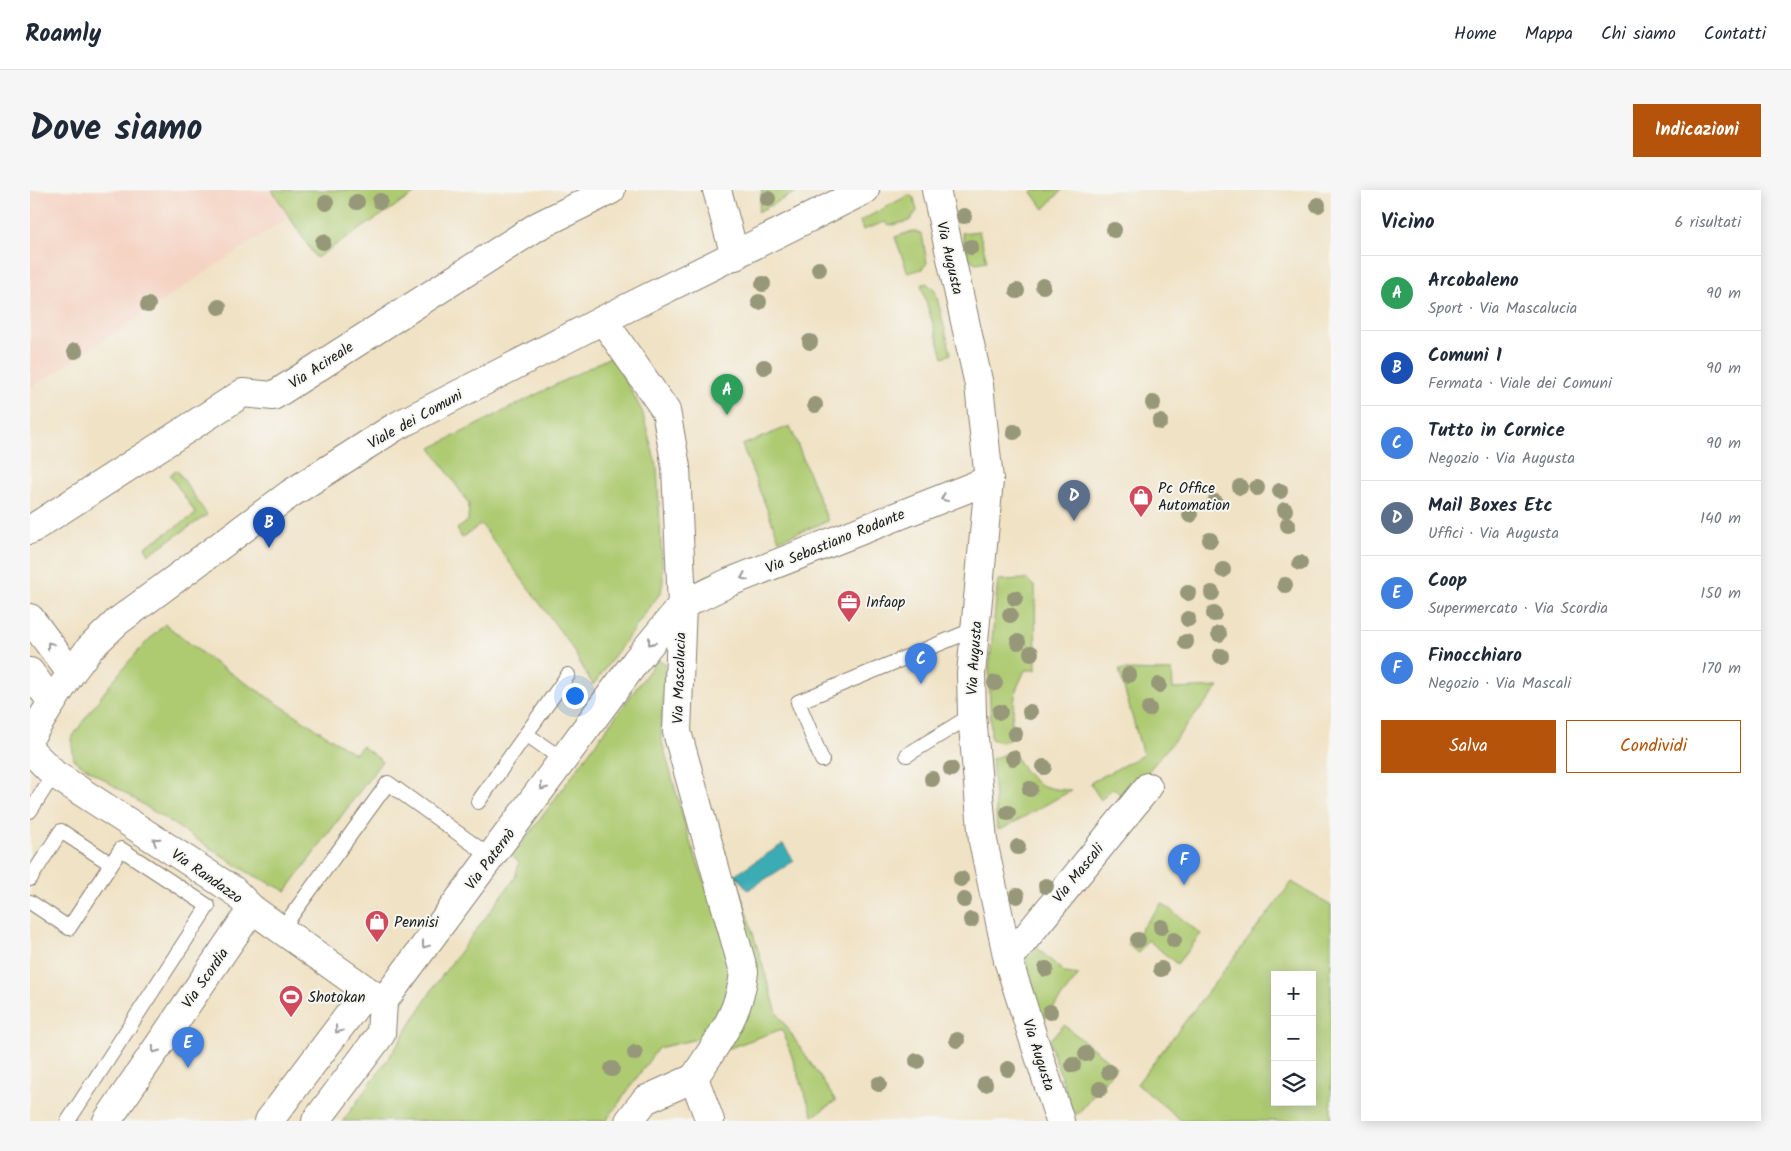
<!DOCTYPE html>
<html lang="it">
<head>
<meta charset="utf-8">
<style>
	:root { --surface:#fff; --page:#f6f6f7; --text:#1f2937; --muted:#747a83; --line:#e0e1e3; --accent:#b45309 }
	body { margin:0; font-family:Kalam,sans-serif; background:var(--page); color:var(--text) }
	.controls { position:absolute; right:15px; bottom:15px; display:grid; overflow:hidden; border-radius:0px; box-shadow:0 2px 12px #0003 }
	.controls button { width:45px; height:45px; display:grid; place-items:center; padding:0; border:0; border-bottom:1px solid var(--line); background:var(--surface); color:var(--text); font:25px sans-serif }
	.you { position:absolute; left:544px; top:505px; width:18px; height:18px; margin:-12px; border:4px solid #fff; border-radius:50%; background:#1a73e8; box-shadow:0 0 0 8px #1a73e833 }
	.badge { display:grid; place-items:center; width:32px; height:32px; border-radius:50%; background:var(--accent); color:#fff; font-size:16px; font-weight:700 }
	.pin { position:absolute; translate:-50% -41px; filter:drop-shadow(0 1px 2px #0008) }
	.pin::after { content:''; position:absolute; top:26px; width:18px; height:15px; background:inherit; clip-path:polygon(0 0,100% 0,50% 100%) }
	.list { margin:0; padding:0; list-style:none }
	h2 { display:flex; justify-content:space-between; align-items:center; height:65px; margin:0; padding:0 20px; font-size:21px }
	h2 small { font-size:16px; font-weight:400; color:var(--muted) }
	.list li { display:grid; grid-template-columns:32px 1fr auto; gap:15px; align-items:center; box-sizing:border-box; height:75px; padding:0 20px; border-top:1px solid var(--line) }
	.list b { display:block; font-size:19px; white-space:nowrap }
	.list p { margin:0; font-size:16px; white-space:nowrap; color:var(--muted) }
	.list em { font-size:16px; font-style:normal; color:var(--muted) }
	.actions { display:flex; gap:10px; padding:15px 20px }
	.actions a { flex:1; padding:11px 0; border:1px solid var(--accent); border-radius:0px; text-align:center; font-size:18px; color:var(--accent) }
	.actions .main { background:var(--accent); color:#fff }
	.icon { flex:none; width:28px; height:28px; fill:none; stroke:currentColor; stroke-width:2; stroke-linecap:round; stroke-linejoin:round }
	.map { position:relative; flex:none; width:1301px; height:931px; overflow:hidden; border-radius:0px }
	header { display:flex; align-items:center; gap:30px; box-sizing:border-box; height:70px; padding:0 25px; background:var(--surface); border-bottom:1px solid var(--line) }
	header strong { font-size:24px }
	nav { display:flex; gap:28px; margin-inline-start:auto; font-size:18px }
	.intro { display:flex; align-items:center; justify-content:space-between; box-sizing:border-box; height:120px; padding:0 30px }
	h1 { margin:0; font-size:35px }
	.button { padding:12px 22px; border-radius:0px; background:var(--accent); color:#fff; font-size:18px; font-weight:700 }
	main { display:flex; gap:30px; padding:0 30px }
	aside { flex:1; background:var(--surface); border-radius:0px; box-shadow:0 2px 12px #0003 }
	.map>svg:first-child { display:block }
	.built { fill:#f5d3c2 }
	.green { fill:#aecb72; stroke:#657447; fill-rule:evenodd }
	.water { fill:#3aacb3; stroke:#2b6468 }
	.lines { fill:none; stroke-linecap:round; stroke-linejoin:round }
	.service-casing { stroke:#867f70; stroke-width:16 }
	.minor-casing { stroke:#867f70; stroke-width:30 }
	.tertiary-casing { stroke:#867f70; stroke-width:30 }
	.secondary-casing { stroke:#867f70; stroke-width:30 }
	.service { stroke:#fff; stroke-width:14 }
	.minor { stroke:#fff; stroke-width:28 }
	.tertiary { stroke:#fff; stroke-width:28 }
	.secondary { stroke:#fff; stroke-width:28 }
	.tree { fill:#979779 }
	.oneway { stroke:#999 }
	.labels { text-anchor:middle; stroke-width:4; stroke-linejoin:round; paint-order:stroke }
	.street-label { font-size:15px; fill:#1c1c1c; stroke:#f6f6f2 }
	.poi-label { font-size:15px; fill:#1c1c1c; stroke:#f6f6f2; text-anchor:start }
</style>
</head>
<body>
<header>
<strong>Roamly</strong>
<nav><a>Home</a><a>Mappa</a><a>Chi siamo</a><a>Contatti</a></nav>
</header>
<div class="intro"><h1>Dove siamo</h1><a class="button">Indicazioni</a></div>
<main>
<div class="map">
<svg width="1301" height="931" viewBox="0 0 1301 931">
	<rect width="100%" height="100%" fill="#f6f6f2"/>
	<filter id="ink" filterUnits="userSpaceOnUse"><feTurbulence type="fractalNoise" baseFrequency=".02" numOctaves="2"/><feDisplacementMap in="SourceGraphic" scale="10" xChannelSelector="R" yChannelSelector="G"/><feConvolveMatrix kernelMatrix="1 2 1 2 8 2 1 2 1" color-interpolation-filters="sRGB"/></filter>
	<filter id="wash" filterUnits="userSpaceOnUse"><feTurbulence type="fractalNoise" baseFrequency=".0096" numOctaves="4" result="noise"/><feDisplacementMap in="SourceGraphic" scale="20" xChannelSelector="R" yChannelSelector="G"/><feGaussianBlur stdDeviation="1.12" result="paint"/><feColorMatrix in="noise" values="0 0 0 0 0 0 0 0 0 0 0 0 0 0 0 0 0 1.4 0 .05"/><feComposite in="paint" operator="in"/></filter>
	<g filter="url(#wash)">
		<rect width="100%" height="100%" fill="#f0e2c5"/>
		<polygon class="built" points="0,0 242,0 259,27 0,199"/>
		<g class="green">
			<polygon points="242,0 390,0 286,68"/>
			<polygon points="732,0 770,0 728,22"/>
			<polygon points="1004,0 1032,0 1014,19 1002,2"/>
			<polygon points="879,5 884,8 887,21 879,31 859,36 855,32 833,40 830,31"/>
			<polygon points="883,41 892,44 897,73 892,79 878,83 865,47"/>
			<polygon points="949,41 957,71 946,73 938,68 932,43"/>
			<polygon points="896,93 905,100 921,164 913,167 891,95"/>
			<polygon points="582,166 612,221 627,277 633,391 631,402 563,495 539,453 451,334 432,348 427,339 438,331 439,314 401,258"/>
			<polygon points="760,236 798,331 749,350 712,255"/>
			<polygon points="147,280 177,325 119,364 115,357 166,324 140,285"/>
			<polygon points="996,389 1005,397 1006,480 995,480 986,500 979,550 971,552 961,549 959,479 968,390"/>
			<path d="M135,434l47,37 143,93 7,-8 20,15 -96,130 -37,-18 -175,-113 -3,-21c28,-41 56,-80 94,-115z"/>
			<polygon points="627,470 635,473 631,548 660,652 705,773 706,786 680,846 628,858 576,931 313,931 365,859 405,795 485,688 489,673 483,666"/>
			<polygon points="1089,480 1142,481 1143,499 1189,497 1095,609 1083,598 1071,610 1060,593 1113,565"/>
			<path d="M982,561c18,29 24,39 60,39l-70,39h-5l-5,-70z"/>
			<polygon points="705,684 747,823 806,911 783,926 752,839 694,860 708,827 696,689"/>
			<path d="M1262,692l39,24v215h-149l-45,-37zM1245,785h37v127h-37z"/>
			<polygon points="1132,713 1171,744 1147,774 1118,750 1108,763 1098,755"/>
			<polygon points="1005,756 1035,783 1049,785 1012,832 995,769"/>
			<polygon points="1034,835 1086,877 1048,924 1043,922 1019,851"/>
		</g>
		<polygon class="water" points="753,654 764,671 718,700 705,684"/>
	</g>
	<g filter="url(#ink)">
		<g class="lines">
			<defs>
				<g id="service">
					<polyline points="496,544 533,570"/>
					<polyline points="877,565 942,525"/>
					<polyline points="792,570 768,512 945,439"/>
					<polyline points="448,612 538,485"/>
					<polyline points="0,621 24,584"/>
					<polyline points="0,689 31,641 81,674"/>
					<polyline points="0,712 39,738 91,659 178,716 38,931"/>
					<polyline points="251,740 358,593 461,667"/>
				</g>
				<g id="minor">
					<polyline points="687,0 705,66"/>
					<path d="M573,130l63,91 10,56 6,138 -5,127 67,240c-4,43 -27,70 -50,106"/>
					<polyline points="0,340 213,203 243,206 508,36 581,0"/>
					<polyline points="0,560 24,584 203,700 222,719 353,812"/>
					<polyline points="978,770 1118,597"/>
					<polyline points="664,888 680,931"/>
					<polyline points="77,931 222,719"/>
					<polyline points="239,931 337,801"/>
					<polyline points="286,931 351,844 353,812 606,471 652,415 700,392 959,290"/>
					<polyline points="599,931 615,910 664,888"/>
				</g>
				<g id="tertiary">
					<polyline points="0,428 41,483"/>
					<polyline points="0,482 22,512"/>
					<polyline points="0,547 41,483 60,458 87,432 260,304 365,237 573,130 835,0"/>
				</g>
				<polyline id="secondary" points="906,0 949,195 959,290 941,484 942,525 953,651 978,770 1030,931"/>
			</defs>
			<use href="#service" class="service-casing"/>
			<use href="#minor" class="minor-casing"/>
			<use href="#tertiary" class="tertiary-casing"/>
			<use href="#secondary" class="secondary-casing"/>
			<use href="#service" class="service"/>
			<use href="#minor" class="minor"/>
			<use href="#tertiary" class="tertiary"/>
			<use href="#secondary" class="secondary"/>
		</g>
		<g class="tree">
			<circle cx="738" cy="9" r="8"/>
			<circle cx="350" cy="11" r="8"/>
			<circle cx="327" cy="12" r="8"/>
			<circle cx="296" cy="13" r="8"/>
			<circle cx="1288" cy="15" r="8"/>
			<circle cx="934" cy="26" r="8"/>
			<circle cx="1084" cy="40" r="8"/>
			<circle cx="293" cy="52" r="8"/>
			<circle cx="941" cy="57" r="8"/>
			<circle cx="789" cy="79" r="8"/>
			<circle cx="733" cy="94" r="8"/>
			<circle cx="1013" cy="96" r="8"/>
			<circle cx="987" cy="101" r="8"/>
			<circle cx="729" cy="112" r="8"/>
			<circle cx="118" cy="115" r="8"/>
			<circle cx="189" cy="117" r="8"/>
			<circle cx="780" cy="152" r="8"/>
			<circle cx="45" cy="161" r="8"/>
			<circle cx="734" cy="177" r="8"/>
			<circle cx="1123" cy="213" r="8"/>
			<circle cx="785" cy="215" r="8"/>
			<circle cx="1130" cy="232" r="8"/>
			<circle cx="984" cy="242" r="8"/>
			<circle cx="1210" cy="297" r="8"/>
			<circle cx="1227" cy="298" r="8"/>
			<circle cx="1250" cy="301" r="8"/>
			<circle cx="1185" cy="312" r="8"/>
			<circle cx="1255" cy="320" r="8"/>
			<circle cx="1160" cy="325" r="8"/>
			<circle cx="1258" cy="335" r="8"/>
			<circle cx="1180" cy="350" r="8"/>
			<circle cx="1270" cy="373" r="8"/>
			<circle cx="1193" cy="380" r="8"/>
			<circle cx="1255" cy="395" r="8"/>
			<circle cx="1158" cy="403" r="8"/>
			<circle cx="1182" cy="403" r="8"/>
			<circle cx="985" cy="408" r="8"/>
			<circle cx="1184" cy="424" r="8"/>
			<circle cx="980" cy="425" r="8"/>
			<circle cx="1158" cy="429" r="8"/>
			<circle cx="1189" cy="444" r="8"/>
			<circle cx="988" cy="452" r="8"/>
			<circle cx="1156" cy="452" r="8"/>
			<circle cx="1001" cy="463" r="8"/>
			<circle cx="1191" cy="466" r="8"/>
			<circle cx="1099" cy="485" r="8"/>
			<circle cx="965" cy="493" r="8"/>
			<circle cx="1129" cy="495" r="8"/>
			<circle cx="1119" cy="519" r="8"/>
			<circle cx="970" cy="522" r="8"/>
			<circle cx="1000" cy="522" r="8"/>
			<circle cx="985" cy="544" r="8"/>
			<circle cx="983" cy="568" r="8"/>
			<circle cx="1014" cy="577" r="8"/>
			<circle cx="921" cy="579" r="8"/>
			<circle cx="902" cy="589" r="8"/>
			<circle cx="1000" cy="599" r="8"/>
			<circle cx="978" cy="623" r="8"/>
			<circle cx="988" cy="657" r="8"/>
			<circle cx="931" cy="689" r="8"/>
			<circle cx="1016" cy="696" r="8"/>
			<circle cx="987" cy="706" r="8"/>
			<circle cx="934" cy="710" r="8"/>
			<circle cx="941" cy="730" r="8"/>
			<circle cx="1131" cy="737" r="8"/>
			<circle cx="1108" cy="750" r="8"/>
			<circle cx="1144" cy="750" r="8"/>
			<circle cx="1016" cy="779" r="8"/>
			<circle cx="1131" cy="779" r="8"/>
			<circle cx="1020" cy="822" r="8"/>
			<circle cx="927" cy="850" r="8"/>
			<circle cx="605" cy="863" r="8"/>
			<circle cx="1056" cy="864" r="8"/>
			<circle cx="887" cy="871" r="8"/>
			<circle cx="1043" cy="875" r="8"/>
			<circle cx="582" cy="879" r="8"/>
			<circle cx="978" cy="879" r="8"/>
			<circle cx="1079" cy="882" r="8"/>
			<circle cx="849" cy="894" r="8"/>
			<circle cx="955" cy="894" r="8"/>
			<circle cx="1070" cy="899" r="8"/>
		</g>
		<defs><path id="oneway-chevron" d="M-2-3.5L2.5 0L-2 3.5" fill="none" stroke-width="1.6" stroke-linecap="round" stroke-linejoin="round" transform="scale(1.25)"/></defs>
		<g class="oneway">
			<use href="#oneway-chevron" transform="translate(914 308) rotate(158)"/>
			<use href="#oneway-chevron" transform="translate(714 387) rotate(158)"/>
			<use href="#oneway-chevron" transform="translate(621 452) rotate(129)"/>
			<use href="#oneway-chevron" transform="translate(20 455) rotate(-127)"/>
			<use href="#oneway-chevron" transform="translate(513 597) rotate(126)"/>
			<use href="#oneway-chevron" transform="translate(126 651) rotate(-147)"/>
			<use href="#oneway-chevron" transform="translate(395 755) rotate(127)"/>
			<use href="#oneway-chevron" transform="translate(308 840) rotate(127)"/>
			<use href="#oneway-chevron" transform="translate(125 860) rotate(125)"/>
		</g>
	</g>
	<defs>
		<symbol id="shop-pin" viewBox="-11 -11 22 30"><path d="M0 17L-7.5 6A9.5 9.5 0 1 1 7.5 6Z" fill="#d1495b" stroke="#f6f6f2"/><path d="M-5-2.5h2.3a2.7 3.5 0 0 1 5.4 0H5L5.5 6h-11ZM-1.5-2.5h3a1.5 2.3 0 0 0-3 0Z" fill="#fff"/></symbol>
		<symbol id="office-pin" viewBox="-11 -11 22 30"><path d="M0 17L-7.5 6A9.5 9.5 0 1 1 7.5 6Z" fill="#d1495b" stroke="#f6f6f2"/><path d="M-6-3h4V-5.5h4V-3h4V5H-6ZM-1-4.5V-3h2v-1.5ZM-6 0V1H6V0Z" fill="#fff"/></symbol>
		<symbol id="stadium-pin" viewBox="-11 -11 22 30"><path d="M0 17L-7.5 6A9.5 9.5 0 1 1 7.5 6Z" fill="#d1495b" stroke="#f6f6f2"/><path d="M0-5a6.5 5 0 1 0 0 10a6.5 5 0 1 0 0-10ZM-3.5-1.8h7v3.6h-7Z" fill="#fff"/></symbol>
	</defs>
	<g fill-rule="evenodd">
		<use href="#shop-pin" x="1097" y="293" width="28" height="38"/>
		<use href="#office-pin" x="805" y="398" width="28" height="38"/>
		<use href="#shop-pin" x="333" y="718" width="28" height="38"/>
		<use href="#stadium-pin" x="247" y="793" width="28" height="38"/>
	</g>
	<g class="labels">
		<g class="street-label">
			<text transform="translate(920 68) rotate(77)" y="5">Via Augusta</text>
			<text transform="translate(291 175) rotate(-33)" y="5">Via Acireale</text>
			<text transform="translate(385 229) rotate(-29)" y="5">Viale dei Comuni</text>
			<text transform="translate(805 351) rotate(-22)" y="5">Via Sebastiano Rodante</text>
			<text transform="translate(944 468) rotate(-86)" y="5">Via Augusta</text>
			<text transform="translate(649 488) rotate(-88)" y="5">Via Mascalucia</text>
			<text transform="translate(460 669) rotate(-53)" y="5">Via Paternò</text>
			<text transform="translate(1048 683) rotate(-51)" y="5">Via Mascali</text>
			<text transform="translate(177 686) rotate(35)" y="5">Via Randazzo</text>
			<text transform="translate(175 788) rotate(-55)" y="5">Via Scordia</text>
			<text transform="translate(1009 865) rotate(72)" y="5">Via Augusta</text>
		</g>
		<g class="poi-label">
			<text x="1128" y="303">Pc Office<tspan x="1128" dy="17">Automation</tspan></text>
			<text x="836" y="417">Infaop</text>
			<text x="364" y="737">Pennisi</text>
			<text x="278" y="812">Shotokan</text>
		</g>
	</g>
</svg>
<div class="controls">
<button>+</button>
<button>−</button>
<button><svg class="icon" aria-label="layers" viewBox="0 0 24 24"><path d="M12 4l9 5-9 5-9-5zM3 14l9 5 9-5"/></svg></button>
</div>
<div class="you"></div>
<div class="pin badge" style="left:697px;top:225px;background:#2e9e5b">A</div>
<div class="pin badge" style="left:239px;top:358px;background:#1a4fb4">B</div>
<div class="pin badge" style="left:891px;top:494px;background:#3f7fe0">C</div>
<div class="pin badge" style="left:1044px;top:331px;background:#5c6f8a">D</div>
<div class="pin badge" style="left:158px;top:878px;background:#3f7fe0">E</div>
<div class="pin badge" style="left:1154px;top:695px;background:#3f7fe0">F</div>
</div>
<aside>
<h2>Vicino<small>6 risultati</small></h2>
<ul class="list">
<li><span class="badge" style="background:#2e9e5b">A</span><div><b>Arcobaleno</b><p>Sport · Via Mascalucia</p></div><em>90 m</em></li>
<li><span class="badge" style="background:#1a4fb4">B</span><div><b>Comuni 1</b><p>Fermata · Viale dei Comuni</p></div><em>90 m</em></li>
<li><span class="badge" style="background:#3f7fe0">C</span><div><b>Tutto in Cornice</b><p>Negozio · Via Augusta</p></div><em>90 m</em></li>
<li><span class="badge" style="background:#5c6f8a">D</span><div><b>Mail Boxes Etc</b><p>Uffici · Via Augusta</p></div><em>140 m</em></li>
<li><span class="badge" style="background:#3f7fe0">E</span><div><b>Coop</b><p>Supermercato · Via Scordia</p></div><em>150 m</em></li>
<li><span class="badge" style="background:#3f7fe0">F</span><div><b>Finocchiaro</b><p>Negozio · Via Mascali</p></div><em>170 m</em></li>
</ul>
<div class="actions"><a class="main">Salva</a><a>Condividi</a></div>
</aside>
</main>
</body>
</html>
